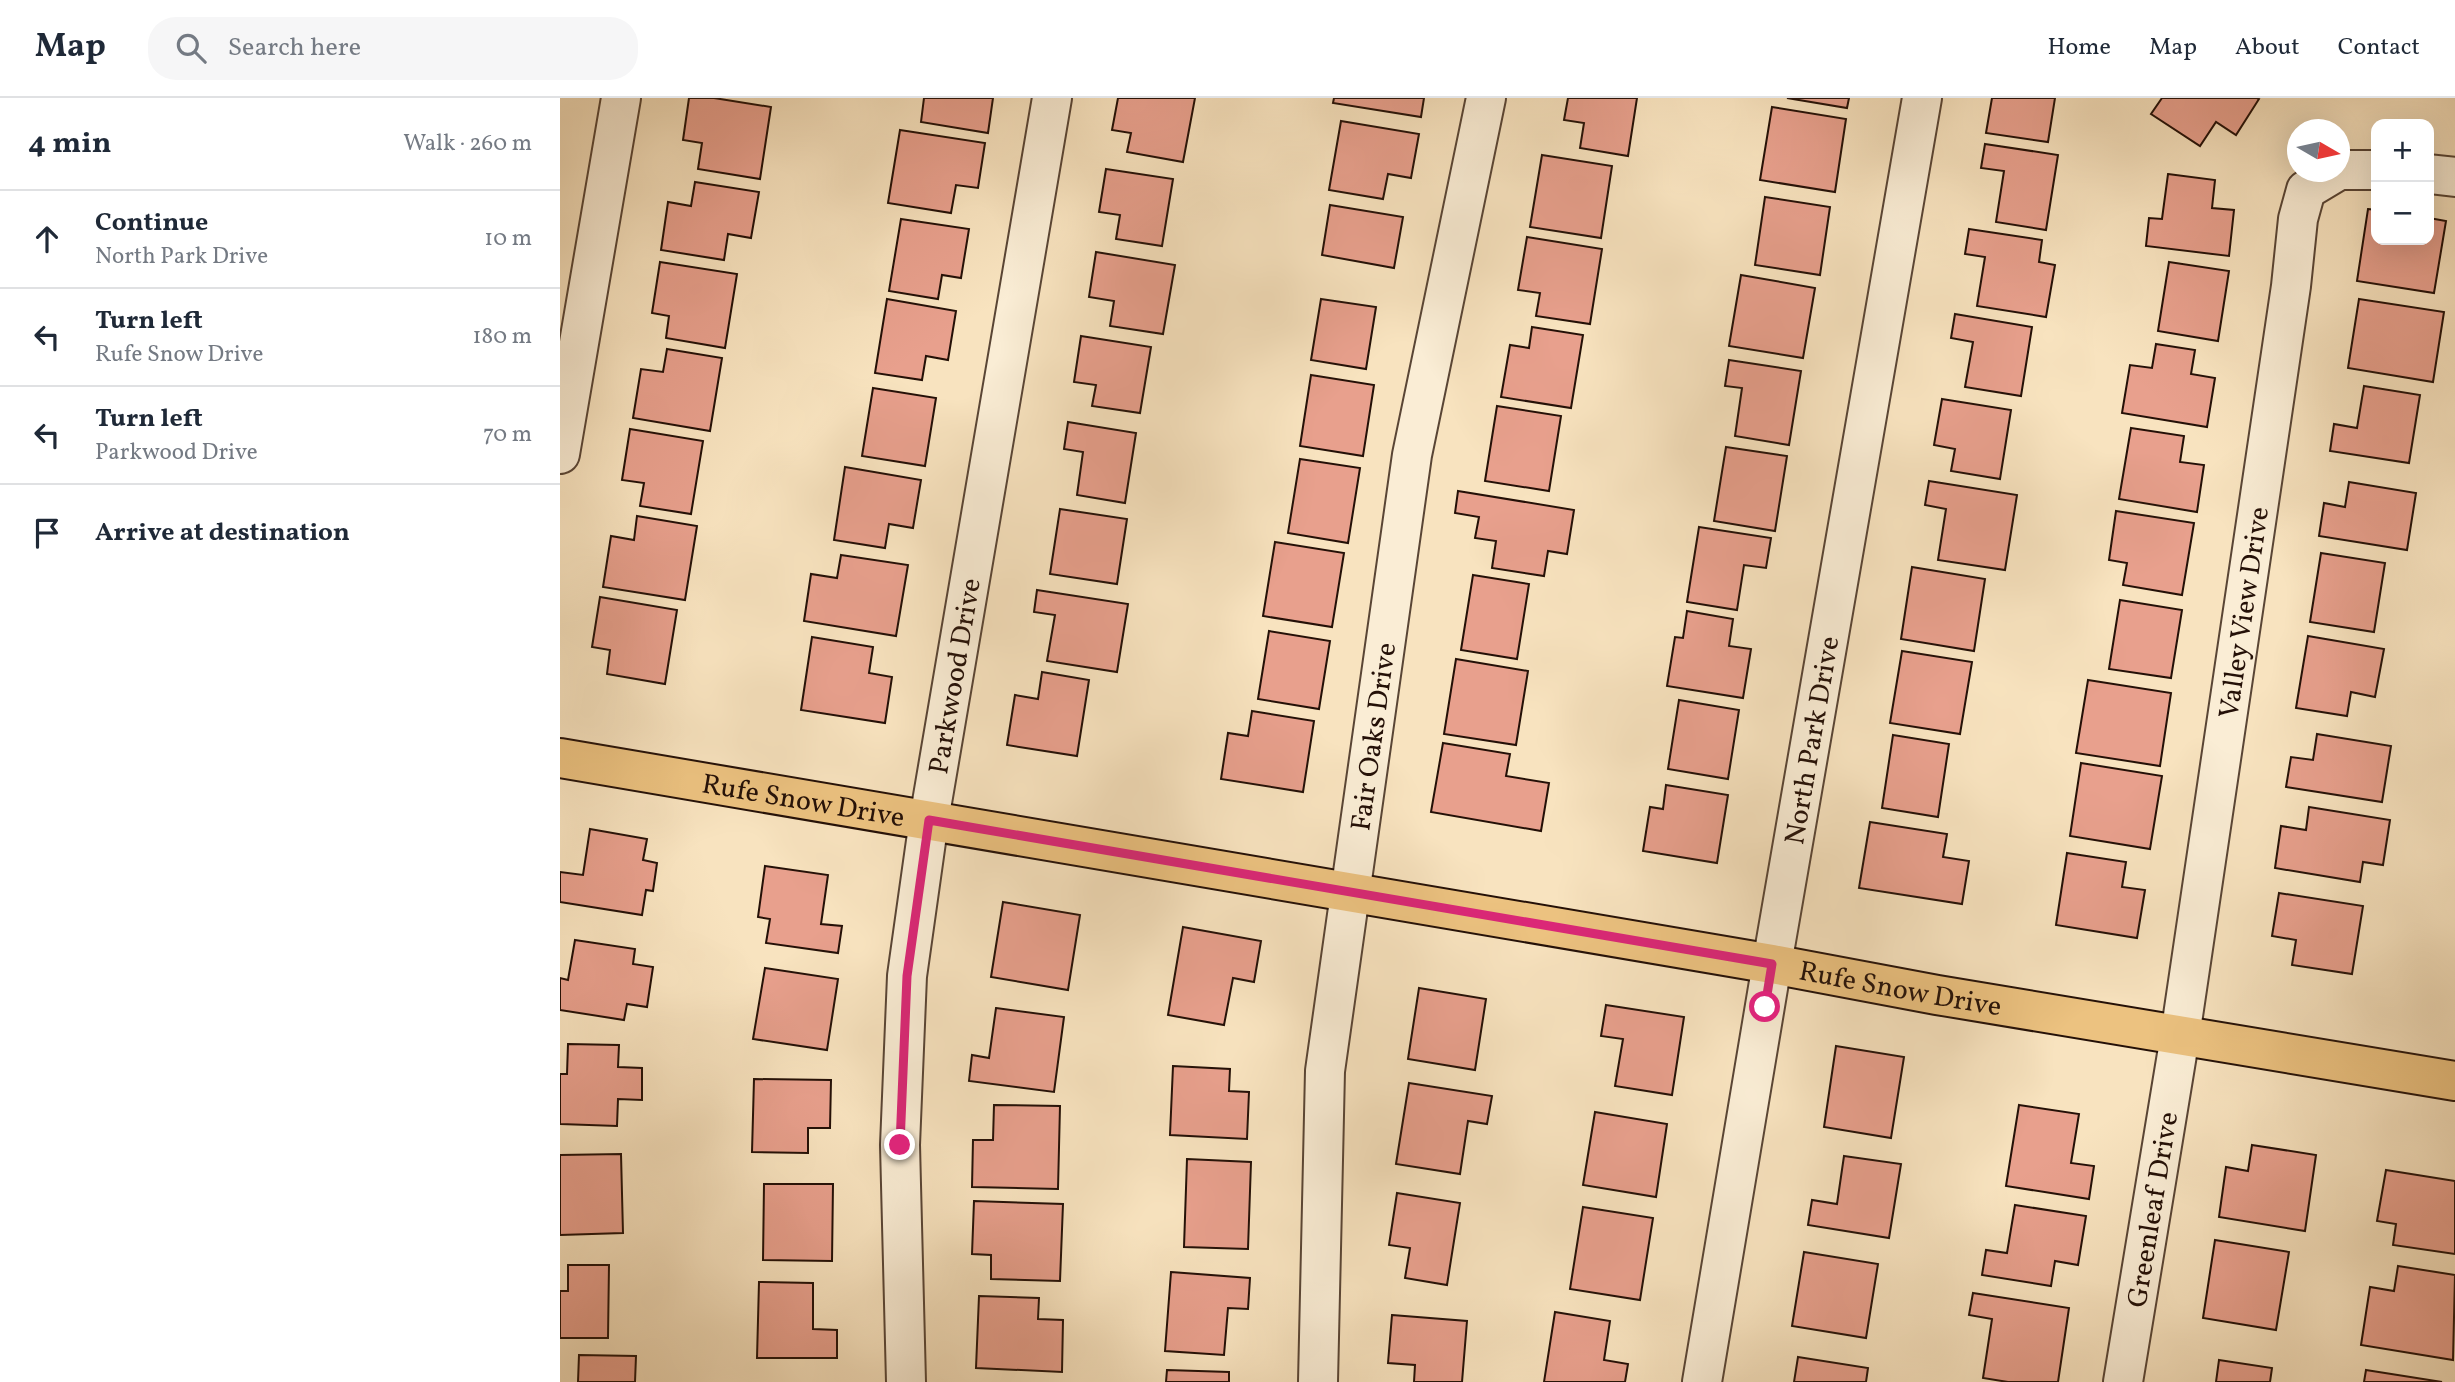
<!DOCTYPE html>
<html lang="en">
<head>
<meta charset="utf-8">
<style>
	:root { --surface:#fff; --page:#f6f6f7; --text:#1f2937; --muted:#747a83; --line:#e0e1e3 }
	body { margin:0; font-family:Vollkorn,serif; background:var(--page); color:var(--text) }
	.controls { position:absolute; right:21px; top:21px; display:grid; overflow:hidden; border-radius:14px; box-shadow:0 7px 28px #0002 }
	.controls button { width:63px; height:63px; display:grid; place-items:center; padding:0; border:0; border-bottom:2px solid var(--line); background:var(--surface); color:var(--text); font:35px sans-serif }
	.compass { position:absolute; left:1727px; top:21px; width:63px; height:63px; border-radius:50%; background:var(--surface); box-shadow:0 7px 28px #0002; rotate:99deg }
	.stop { position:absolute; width:21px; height:21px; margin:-16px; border:5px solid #db2777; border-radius:50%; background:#fff }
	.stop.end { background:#db2777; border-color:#fff; box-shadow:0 2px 7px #0008 }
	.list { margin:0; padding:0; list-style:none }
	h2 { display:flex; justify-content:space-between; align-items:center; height:91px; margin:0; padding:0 28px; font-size:30px }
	h2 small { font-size:23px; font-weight:400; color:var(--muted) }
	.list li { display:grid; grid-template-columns:46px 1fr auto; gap:21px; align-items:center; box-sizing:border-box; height:98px; padding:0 28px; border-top:2px solid var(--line) }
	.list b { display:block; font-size:26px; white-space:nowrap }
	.list p { margin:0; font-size:23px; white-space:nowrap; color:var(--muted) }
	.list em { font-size:23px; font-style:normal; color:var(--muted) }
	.icon { flex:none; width:38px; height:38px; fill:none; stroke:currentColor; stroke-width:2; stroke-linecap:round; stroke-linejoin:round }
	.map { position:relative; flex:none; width:1895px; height:1284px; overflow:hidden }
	header { display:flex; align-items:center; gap:42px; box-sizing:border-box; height:98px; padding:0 35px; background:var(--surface); border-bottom:2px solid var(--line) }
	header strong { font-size:33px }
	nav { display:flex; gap:38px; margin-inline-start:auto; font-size:24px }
	.search { width:490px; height:63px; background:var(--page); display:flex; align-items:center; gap:18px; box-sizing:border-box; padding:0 24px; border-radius:28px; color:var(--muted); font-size:26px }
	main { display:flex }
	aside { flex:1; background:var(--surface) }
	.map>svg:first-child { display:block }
	.building { fill:#e8a08d; stroke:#241007; stroke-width:2 }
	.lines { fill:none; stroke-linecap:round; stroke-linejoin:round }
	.minor-casing { stroke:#594535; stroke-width:42 }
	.major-casing { stroke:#241007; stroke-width:42 }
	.minor { stroke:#faedd5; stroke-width:38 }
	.major { stroke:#ecc280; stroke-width:38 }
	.route { stroke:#db2777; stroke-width:9 }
	.labels { text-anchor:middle; stroke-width:7; stroke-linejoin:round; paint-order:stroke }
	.street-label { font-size:28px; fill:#241007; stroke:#faedd5 }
</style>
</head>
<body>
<header>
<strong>Map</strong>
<div class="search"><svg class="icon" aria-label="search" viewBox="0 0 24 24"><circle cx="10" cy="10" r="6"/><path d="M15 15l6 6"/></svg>Search here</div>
<nav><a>Home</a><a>Map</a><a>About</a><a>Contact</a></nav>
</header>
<main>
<aside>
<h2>4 min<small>Walk · 260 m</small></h2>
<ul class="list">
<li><svg class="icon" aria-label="ahead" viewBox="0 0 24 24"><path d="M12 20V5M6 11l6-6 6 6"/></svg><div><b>Continue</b><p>North Park Drive</p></div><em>10 m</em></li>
<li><svg class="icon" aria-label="left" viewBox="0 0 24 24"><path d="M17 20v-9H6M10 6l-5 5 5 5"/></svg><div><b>Turn left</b><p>Rufe Snow Drive</p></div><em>180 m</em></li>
<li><svg class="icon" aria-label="left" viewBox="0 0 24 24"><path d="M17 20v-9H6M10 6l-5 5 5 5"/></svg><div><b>Turn left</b><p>Parkwood Drive</p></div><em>70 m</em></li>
<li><svg class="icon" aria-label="arrive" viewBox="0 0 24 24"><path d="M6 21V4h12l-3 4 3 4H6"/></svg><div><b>Arrive at destination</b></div></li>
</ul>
</aside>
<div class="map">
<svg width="1895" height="1284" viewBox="0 0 1895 1284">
	<rect width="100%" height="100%" fill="#f8e3bf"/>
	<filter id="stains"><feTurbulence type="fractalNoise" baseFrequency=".00286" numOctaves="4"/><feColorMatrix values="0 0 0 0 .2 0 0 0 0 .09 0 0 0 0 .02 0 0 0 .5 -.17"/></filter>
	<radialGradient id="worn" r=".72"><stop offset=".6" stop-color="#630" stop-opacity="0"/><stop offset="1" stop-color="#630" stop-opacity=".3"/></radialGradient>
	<g class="building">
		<polygon points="129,0 154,0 211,9 200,81 138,71 142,45 123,42"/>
		<polygon points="364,0 433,0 428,35 361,24"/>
		<polygon points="558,0 635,0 623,64 567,54 571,35 552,32"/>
		<polygon points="774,0 864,0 861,19 773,5"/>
		<polygon points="1008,0 1077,0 1068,58 1020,50 1024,25 1004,22"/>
		<polygon points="1227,0 1289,0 1287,10"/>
		<polygon points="1432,0 1495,0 1488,44 1426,35"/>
		<polygon points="1602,0 1697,0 1699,1 1676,37 1656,24 1640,48 1591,16"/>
		<polygon points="1212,9 1286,21 1275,94 1200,82"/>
		<polygon points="781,23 859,36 851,80 828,76 823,101 769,92"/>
		<polygon points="340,32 425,45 418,90 396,87 391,115 328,105"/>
		<polygon points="1425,46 1498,57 1486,132 1436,124 1444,73 1421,70"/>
		<polygon points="982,57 1052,68 1041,140 970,129"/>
		<polygon points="546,71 613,81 602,148 556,141 560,117 539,114"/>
		<polygon points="1608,76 1655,82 1652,110 1674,112 1669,158 1586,148 1589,120 1602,121"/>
		<polygon points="135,84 199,94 191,140 168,136 164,162 101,152 108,104 131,108"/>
		<polygon points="1205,99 1270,109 1260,177 1195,167"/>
		<polygon points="770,107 843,119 834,170 762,157"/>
		<polygon points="1808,111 1816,112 1816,142 1869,142 1869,120 1886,123 1874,195 1797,183"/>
		<polygon points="341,121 409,131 401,180 382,177 378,201 329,193"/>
		<polygon points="1409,131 1482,142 1479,164 1495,167 1486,219 1417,208 1425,159 1405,156"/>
		<polygon points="967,139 1042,151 1030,226 976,218 980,195 958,192"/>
		<polygon points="536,154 615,167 603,236 550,228 554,203 529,199"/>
		<polygon points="100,164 177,176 165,250 106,240 109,218 92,215"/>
		<polygon points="1609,164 1669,173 1658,243 1598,233"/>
		<polygon points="1181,177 1255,190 1243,260 1169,248"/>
		<polygon points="327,201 396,213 388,262 366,258 362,282 315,275"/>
		<polygon points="761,201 816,209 806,271 751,262"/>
		<polygon points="1799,201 1884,214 1873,284 1788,270"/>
		<polygon points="1395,216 1472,229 1461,298 1405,289 1413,244 1391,240"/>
		<polygon points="972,229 1023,237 1011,310 941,299 950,247 969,250"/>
		<polygon points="521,238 591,249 580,315 532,308 536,287 514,284"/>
		<polygon points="1596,246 1635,252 1631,276 1655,280 1647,329 1562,315 1570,267 1592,270"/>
		<polygon points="107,251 162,260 150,333 73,320 81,271 103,274"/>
		<polygon points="1169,262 1241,273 1229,347 1175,338 1182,290 1165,288"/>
		<polygon points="751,277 814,287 803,358 740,348"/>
		<polygon points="1804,288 1860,297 1849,365 1770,353 1774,326 1797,330"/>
		<polygon points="313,290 376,300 365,368 302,358"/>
		<polygon points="1382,301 1451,312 1440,381 1391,373 1395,351 1374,347"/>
		<polygon points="937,308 1001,318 989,393 925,383"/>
		<polygon points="508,324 576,335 565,405 517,397 523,354 504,351"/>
		<polygon points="1571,330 1624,338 1620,364 1644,367 1637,414 1559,401"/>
		<polygon points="70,331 143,343 131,416 80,408 84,385 62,382"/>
		<polygon points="1166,349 1227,358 1215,433 1154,423"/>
		<polygon points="740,361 800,370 788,445 728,435"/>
		<polygon points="285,369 361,382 353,430 329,426 325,450 274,442"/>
		<polygon points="1369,383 1457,397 1445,472 1378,462 1386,411 1365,407"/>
		<polygon points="1789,384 1856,395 1847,452 1759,438 1764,405 1785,409"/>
		<polygon points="898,393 1014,412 1007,456 988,453 984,478 932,470 936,443 915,440 919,419 895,415"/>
		<polygon points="500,411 567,421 557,486 490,476"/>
		<polygon points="1556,413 1634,425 1622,497 1563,487 1567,465 1549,462"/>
		<polygon points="77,418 137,428 125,502 43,489 51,438 74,442"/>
		<polygon points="1139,429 1211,440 1206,470 1184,467 1177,512 1127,504"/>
		<polygon points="715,444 784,455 772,529 703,518"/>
		<polygon points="1761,455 1825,465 1814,534 1750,524"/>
		<polygon points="281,457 348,467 336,538 244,523 251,476 277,480"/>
		<polygon points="1352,469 1425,481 1414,553 1341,541"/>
		<polygon points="913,477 969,486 957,561 901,552"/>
		<polygon points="477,492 568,506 557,574 487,563 495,517 474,514"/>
		<polygon points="40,499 117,512 105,586 47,576 50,552 32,549"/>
		<polygon points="1560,502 1622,512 1611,580 1549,571"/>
		<polygon points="1127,513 1173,521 1169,548 1191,551 1183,600 1107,588 1115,539 1123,540"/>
		<polygon points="709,533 770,543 759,611 698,601"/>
		<polygon points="1748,538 1824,551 1815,599 1791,594 1787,618 1736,610"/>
		<polygon points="252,539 313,549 309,575 332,579 325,625 241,612"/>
		<polygon points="1342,553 1412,564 1400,636 1330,625"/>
		<polygon points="896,561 968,573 956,647 884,636"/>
		<polygon points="482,574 529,582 517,658 447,647 455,597 478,601"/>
		<polygon points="1528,582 1611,595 1600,668 1516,655"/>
		<polygon points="1119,602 1179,612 1168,681 1108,671"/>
		<polygon points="692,613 754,623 743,694 661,681 668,635 688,638"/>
		<polygon points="1757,636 1831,648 1822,704 1726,689 1731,659 1753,662"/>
		<polygon points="1333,637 1389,646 1378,719 1322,710"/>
		<polygon points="883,645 950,656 946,678 989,685 981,733 871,714"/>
		<polygon points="1521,665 1602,678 1590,751 1510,738"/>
		<polygon points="1106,687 1168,697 1157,765 1083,753 1090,709 1103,711"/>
		<polygon points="1749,709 1830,722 1823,767 1803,764 1800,784 1715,770 1721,728 1746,732"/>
		<polygon points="1310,724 1387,736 1383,759 1409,763 1402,806 1299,790"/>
		<polygon points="30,731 87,741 83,762 97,765 93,793 86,792 82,817 0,804 0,774 23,777"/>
		<polygon points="1507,755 1566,764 1562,789 1585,792 1577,840 1496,827"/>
		<polygon points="205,768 268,777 261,826 282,828 278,855 206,845 210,821 198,819"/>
		<polygon points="1719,795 1803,808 1792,876 1732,867 1736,842 1712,838"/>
		<polygon points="443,804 520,817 508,892 431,879"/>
		<polygon points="623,829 701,843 694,884 673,880 664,927 608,917"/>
		<polygon points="15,842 75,851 73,866 93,869 87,909 67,906 64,922 0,912 0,880 8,882"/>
		<polygon points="205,870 278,881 267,952 193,941"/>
		<polygon points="859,890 926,901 915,972 848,961"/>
		<polygon points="1046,907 1124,919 1112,997 1055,988 1063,941 1041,938"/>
		<polygon points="436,910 504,919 494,994 409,983 412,957 429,960"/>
		<polygon points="8,946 59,947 58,969 82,970 82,1002 58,1001 57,1028 0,1026 0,976 7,976"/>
		<polygon points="1276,948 1344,959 1331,1040 1264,1029"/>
		<polygon points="613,968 670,971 669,993 689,994 687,1041 610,1037"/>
		<polygon points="194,981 271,982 270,1030 248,1030 248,1055 192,1054"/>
		<polygon points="849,985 932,998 927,1026 908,1023 900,1076 836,1066"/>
		<polygon points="434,1007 500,1008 498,1091 412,1089 413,1042 433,1042"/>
		<polygon points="1459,1007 1519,1016 1511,1065 1534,1068 1529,1101 1446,1088"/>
		<polygon points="1035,1014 1107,1026 1096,1099 1023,1087"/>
		<polygon points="1692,1047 1756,1057 1745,1133 1659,1119 1666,1069 1688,1073"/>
		<polygon points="61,1056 63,1135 0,1137 0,1057"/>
		<polygon points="1284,1058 1341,1066 1329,1140 1248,1127 1252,1102 1277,1106"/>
		<polygon points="627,1061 691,1064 688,1151 624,1149"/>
		<polygon points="1826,1072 1895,1083 1895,1156 1833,1147 1836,1126 1817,1123"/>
		<polygon points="204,1086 273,1086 272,1163 203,1162"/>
		<polygon points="837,1095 900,1105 887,1187 845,1180 850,1150 829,1147"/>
		<polygon points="414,1103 503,1106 500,1183 431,1181 431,1157 412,1156"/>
		<polygon points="1455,1107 1526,1118 1518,1167 1495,1163 1491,1188 1422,1177 1426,1152 1447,1155"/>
		<polygon points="1023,1109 1093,1120 1080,1202 1010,1191"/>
		<polygon points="1655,1142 1729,1154 1716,1232 1643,1220"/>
		<polygon points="1244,1154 1318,1166 1306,1240 1232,1228"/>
		<polygon points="8,1167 49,1167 48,1240 0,1240 0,1193 8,1193"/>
		<polygon points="1838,1168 1895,1177 1893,1262 1801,1247 1810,1189 1834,1193"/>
		<polygon points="611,1174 690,1180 688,1211 668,1210 664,1257 605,1253"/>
		<polygon points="199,1184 253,1185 253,1231 277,1232 277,1260 197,1260"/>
		<polygon points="1413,1195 1509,1210 1498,1284 1448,1284 1423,1280 1432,1221 1409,1217"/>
		<polygon points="419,1198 479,1200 478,1221 503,1222 502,1274 416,1270"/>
		<polygon points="995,1214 1050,1223 1044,1262 1068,1266 1065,1284 984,1284"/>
		<polygon points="832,1217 907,1223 902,1284 854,1284 855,1267 828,1265"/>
		<polygon points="19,1257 76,1258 75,1284 18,1284"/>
		<polygon points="1238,1259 1308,1270 1306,1284 1234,1284"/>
		<polygon points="1659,1262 1712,1270 1710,1284 1656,1284"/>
		<polygon points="607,1272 669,1274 669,1284 606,1284"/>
		<polygon points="1806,1272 1882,1284 1804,1284"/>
	</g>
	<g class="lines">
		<defs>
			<g id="minor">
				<polyline points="1780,72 1816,72"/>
				<polyline points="1869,76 1895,79"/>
				<polyline points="0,356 61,0"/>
				<path id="s1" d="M346,1284l-6,-237 7,-169 22,-156 123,-722"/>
				<path id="s2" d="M758,1284l7,-311 87,-616 74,-357"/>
				<path id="s3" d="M1142,1284l70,-418 150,-866"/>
				<path id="s4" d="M1563,1284l57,-346 111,-750 7,-67 8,-29 30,-18"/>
			</g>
			<g id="major">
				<path id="s5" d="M0,660l1212,206 165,31 518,86"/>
			</g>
		</defs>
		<use href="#minor" class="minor-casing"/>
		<use href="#major" class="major-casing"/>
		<use href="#minor" class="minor"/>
		<use href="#major" class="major"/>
	</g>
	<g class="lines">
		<polyline class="route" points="340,1047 347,878 369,722 1212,866 1205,909"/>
	</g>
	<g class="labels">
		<g class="street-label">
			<text dy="10" stroke="none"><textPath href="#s4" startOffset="779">Valley View Drive</textPath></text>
			<text dy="10" stroke="none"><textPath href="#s1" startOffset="710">Parkwood Drive</textPath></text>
			<text dy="10" stroke="none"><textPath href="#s2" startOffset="649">Fair Oaks Drive</textPath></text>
			<text dy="10" stroke="none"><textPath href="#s3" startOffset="651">North Park Drive</textPath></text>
			<text dy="10" stroke="none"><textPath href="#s5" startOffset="247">Rufe Snow Drive</textPath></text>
			<text dy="10" stroke="none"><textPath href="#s5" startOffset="1360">Rufe Snow Drive</textPath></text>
			<text dy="10" stroke="none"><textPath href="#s4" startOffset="175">Greenleaf Drive</textPath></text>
		</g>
	</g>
	<rect width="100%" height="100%" filter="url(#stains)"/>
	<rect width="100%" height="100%" fill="url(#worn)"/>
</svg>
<div class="controls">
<button>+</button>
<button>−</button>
</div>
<svg class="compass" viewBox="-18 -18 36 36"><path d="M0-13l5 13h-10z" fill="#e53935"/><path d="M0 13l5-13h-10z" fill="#747a83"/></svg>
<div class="stop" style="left:1205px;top:909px"></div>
<div class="stop end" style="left:340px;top:1047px"></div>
</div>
</main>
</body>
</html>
